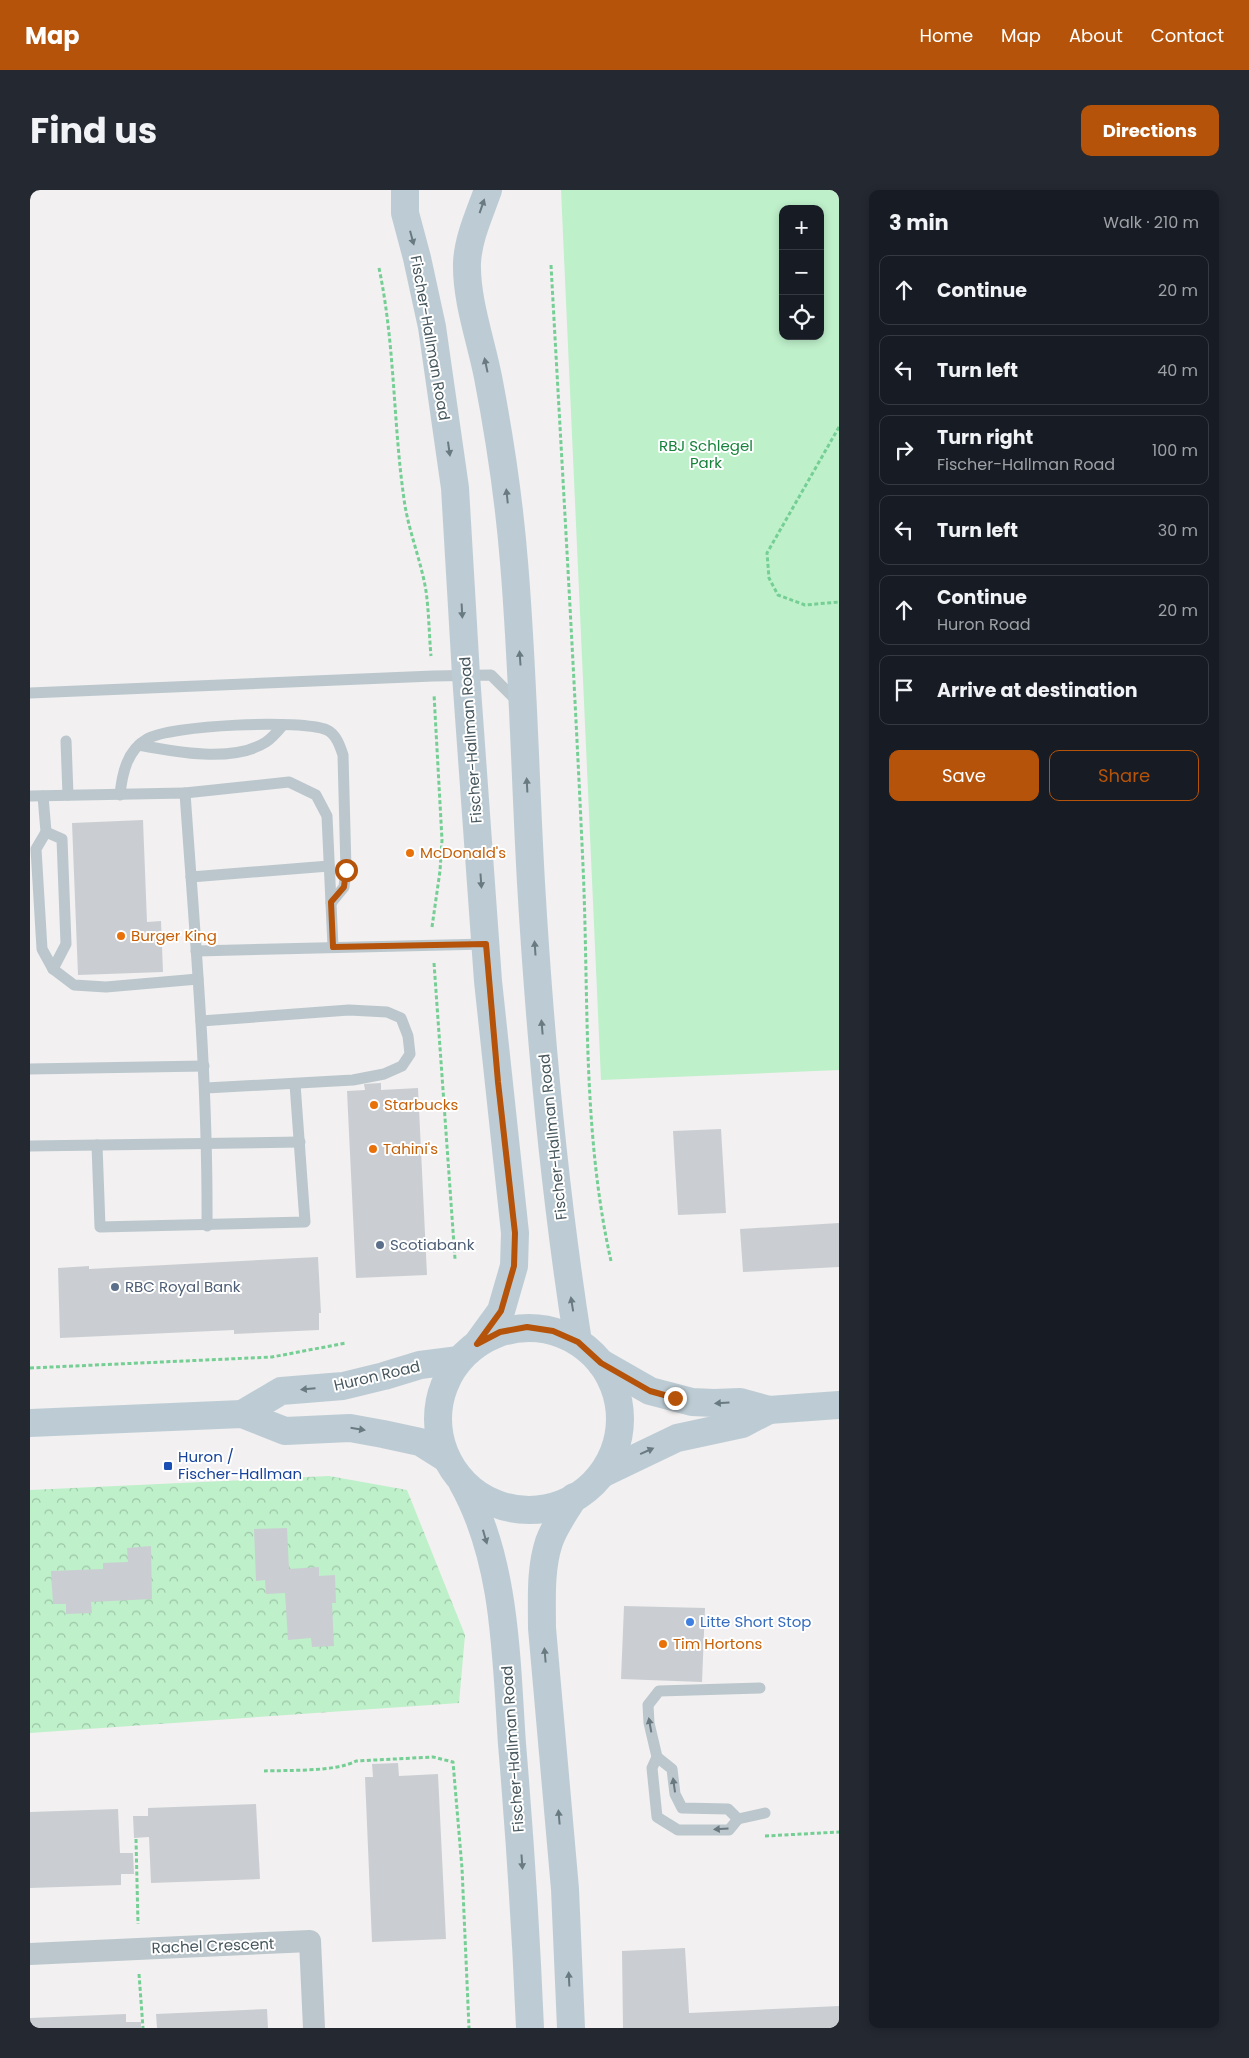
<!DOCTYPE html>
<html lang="en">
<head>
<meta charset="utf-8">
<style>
	:root { --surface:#171b24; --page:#242831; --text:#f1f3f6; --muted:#9ea1a6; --line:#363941; --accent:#b45309 }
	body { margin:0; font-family:Poppins,sans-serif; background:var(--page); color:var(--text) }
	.controls { position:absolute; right:15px; top:15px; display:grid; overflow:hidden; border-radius:10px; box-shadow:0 2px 8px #0003 }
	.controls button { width:45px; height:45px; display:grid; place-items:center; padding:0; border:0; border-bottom:1px solid var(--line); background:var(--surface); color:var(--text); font:25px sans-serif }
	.stop { position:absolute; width:15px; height:15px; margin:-11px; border:4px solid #b45309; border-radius:50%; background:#fff }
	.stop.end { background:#b45309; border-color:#fff; box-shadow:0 1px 5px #0008 }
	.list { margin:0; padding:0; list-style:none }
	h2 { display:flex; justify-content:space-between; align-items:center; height:65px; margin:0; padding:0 20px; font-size:21px }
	h2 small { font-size:16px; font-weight:400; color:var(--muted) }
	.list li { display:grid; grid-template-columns:32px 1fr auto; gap:15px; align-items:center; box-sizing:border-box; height:70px; margin:0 10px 10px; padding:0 10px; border:1px solid var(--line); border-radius:10px }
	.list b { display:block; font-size:19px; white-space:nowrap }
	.list p { margin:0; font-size:16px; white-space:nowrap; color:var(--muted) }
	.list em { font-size:16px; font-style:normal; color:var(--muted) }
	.actions { display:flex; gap:10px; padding:15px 20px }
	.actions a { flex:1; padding:11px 0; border:1px solid var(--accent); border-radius:10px; text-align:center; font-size:18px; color:var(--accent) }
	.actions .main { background:var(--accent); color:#fff }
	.icon { flex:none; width:28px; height:28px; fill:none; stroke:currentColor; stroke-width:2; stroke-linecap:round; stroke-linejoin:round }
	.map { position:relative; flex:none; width:809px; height:1838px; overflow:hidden; border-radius:10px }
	header { display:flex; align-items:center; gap:30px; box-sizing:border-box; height:70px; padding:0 25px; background:var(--accent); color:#fff }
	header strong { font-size:24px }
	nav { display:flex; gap:28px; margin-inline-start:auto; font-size:18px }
	.intro { display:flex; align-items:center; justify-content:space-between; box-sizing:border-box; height:120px; padding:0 30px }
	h1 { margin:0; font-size:35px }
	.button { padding:12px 22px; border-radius:10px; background:var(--accent); color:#fff; font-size:18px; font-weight:700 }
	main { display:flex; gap:30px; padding:0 30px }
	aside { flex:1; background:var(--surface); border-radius:10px; box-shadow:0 2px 8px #0003 }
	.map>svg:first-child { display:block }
	.forest { fill:url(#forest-crowns) }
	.green { fill:#bef0ca; fill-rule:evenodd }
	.building { fill:#caced2 }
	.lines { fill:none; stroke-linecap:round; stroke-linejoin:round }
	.path { stroke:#75cf95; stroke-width:3; stroke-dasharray:4 2.5; stroke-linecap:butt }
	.service { stroke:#bbc7cd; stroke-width:11 }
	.minor { stroke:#bbc7cd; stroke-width:22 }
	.secondary { stroke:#bdccd4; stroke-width:28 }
	.oneway { fill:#6a7a81 }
	.oneway2 { fill:#6a797f }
	.route { stroke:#b45309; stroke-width:6 }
	.food-dot { fill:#e8710a; stroke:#fff; stroke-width:2 }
	.service-dot { fill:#5c6f8a; stroke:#fff; stroke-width:2 }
	.transit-dot { fill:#1a4fb4; stroke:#fff; stroke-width:2 }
	.shop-dot { fill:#3f7fe0; stroke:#fff; stroke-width:2 }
	.labels { text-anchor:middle; stroke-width:4; stroke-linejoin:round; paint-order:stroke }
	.street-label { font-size:15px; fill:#47575e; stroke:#fff }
	.park-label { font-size:15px; fill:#16823b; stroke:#fff }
	.food-label { font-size:15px; fill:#c56008; stroke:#fff; text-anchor:start }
	.service-label { font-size:15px; fill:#4e5e75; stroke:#fff; text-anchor:start }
	.transit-label { font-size:15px; fill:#164399; stroke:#fff; text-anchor:start }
	.shop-label { font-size:15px; fill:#366cbe; stroke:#fff; text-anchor:start }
</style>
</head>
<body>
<header>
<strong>Map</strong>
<nav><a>Home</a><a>Map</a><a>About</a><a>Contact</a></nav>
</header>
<div class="intro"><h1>Find us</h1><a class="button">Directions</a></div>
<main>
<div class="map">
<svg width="809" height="1838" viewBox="0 0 809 1838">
	<defs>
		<pattern id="forest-crowns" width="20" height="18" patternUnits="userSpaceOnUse" patternTransform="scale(1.25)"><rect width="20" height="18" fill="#bef0ca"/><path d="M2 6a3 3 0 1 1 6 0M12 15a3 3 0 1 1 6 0" fill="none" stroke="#9cc5a7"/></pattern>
	</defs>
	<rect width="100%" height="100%" fill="#f2f0f0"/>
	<polygon class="forest" points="299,1286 377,1300 435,1445 429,1513 0,1543 0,1300"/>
	<path class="green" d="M531,0h278v880l-238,10zM753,19h37v127h-37z"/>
	<g class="building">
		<polygon points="113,630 117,732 131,731 133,782 48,785 42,633"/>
		<polygon points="351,893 351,900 388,898 397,1085 326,1088 317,901 335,900 334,894"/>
		<polygon points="691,939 696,1023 648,1025 643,941"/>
		<polygon points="809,1033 809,1077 713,1082 710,1039"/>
		<polygon points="288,1067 291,1123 289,1123 289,1140 204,1144 204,1140 30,1148 28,1078 59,1076 59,1079"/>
		<polygon points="257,1338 259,1379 289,1377 289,1386 305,1385 306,1413 302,1413 304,1456 282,1457 281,1448 258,1450 255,1403 236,1404 235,1390 226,1391 224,1339"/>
		<polygon points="121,1356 122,1409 61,1412 62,1423 36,1424 36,1414 23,1414 21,1381 73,1379 73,1373 98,1372 97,1358"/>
		<polygon points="594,1416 675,1418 672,1492 591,1489"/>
		<polygon points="368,1573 369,1586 408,1584 416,1749 342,1752 335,1587 343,1587 342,1574"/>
		<polygon points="226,1614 230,1689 121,1693 119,1647 104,1648 103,1626 118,1626 118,1618"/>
		<polygon points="88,1619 90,1663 103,1663 104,1684 91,1684 91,1695 0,1698 0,1622"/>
		<polygon points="655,1758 659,1823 809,1816 809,1838 593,1838 592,1761"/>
		<polygon points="237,1819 238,1838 127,1838 126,1824"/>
		<polygon points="96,1824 96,1832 111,1832 111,1838 0,1838 0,1828"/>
	</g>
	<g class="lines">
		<g class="path">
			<path d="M521,75c11,200 23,401 32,601 6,132 -1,265 28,395"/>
			<path d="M349,78c16,76 14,154 25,231 4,31 17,61 22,92 3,21 3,43 5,65"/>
			<polyline points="809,237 737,363 739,388 748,405 775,415 809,412"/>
			<polyline points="402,737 410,681 412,650 404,504"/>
			<polyline points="404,773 425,1069"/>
			<polyline points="0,1178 242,1167 316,1153"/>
			<path d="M234,1581c23,-1 72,1 92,-10l77,-4 20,5 9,106 7,160"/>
			<polyline points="735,1646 809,1642"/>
			<polyline points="106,1649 108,1734"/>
			<polyline points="109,1784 113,1838"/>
		</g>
		<g class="service">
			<polyline points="0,503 403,486 461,485 489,513"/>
			<polyline points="36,551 38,605"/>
			<path d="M109,555c36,7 95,18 127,-3 6,-4 12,-11 17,-17"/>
			<polyline points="155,603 259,592 286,605 297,626 303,757"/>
			<path d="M90,605c2,-21 7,-45 27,-56 23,-14 155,-20 180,-9 9,4 13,16 16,25l3,115 -2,17 -13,16"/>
			<path d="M0,606l155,-3c10,144 23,288 22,433"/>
			<polyline points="13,606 16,642 6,659 12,759 23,779 44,795 76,797 168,789"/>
			<polyline points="16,642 32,649 36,754 23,779"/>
			<polyline points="161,687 299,676"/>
			<polyline points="166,761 456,754"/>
			<polyline points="171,831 319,820 357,822 371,828 378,846 380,864 372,876 354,884 323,890 176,898"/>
			<polyline points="0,879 174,876"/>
			<polyline points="67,955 70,1037 275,1032 265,894"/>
			<polyline points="0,956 270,952"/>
			<polyline points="730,1498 629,1501 618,1515 619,1533 627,1567 622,1578 627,1627 648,1640 699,1640 708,1629 735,1623"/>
			<polyline points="627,1567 642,1579 645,1604 652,1618 698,1619 708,1629"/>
		</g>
		<polyline class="minor" points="0,1764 280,1751 284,1838"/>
		<g class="secondary">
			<polyline points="375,0 375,23 387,68 402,137 425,298 436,485 458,791 485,1043 484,1076 471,1121 447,1154"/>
			<path d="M458,0c-8,23 -20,48 -21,73 -1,37 14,78 21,114 12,62 21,123 26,185 9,107 11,214 17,321 9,153 23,307 47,459"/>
			<circle cx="499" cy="1229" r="91"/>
			<polyline points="571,1173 620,1201 662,1212 684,1213 710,1212 739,1220 809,1215"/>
			<polyline points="212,1224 251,1201 313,1196 354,1186 390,1175 429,1170"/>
			<polyline points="0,1233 212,1224 255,1241 320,1238 353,1244 390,1252 417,1269"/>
			<polyline points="574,1283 647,1248 712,1234 739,1220"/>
			<path d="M432,1292c44,78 44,175 50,262 8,95 14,189 18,284"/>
			<path d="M541,1838l-6,-139 -23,-261c0,-28 -2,-59 7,-86 6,-17 16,-30 25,-45"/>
		</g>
	</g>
	<defs><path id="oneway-solid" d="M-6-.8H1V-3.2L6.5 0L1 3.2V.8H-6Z" transform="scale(1.25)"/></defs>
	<g class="oneway">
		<use href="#oneway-solid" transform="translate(452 16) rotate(-71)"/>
		<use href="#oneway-solid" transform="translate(382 48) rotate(75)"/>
		<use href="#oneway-solid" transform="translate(456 175) rotate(-102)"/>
		<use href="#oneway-solid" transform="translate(419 259) rotate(82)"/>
		<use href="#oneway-solid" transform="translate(477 306) rotate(-96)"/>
		<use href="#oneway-solid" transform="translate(432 421) rotate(87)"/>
		<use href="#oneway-solid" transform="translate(490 468) rotate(-94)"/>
		<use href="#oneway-solid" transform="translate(497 595) rotate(-93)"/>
		<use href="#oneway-solid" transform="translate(451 691) rotate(86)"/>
		<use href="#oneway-solid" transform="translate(505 758) rotate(-94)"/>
		<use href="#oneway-solid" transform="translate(512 837) rotate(-95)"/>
		<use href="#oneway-solid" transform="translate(542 1114) rotate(-99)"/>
		<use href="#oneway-solid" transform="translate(278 1199) rotate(175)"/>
		<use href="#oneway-solid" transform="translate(692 1213) rotate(177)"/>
		<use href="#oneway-solid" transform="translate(328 1239) rotate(9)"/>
		<use href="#oneway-solid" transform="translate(617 1261) rotate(-24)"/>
		<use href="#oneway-solid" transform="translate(455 1347) rotate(74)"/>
		<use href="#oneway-solid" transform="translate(515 1465) rotate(-95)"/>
		<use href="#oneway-solid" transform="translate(529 1627) rotate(-95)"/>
		<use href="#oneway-solid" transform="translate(492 1672) rotate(86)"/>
		<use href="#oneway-solid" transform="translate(539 1789) rotate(-93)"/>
	</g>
	<g class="oneway2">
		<use href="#oneway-solid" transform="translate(620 1535) rotate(-100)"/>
		<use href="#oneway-solid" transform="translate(644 1595) rotate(-98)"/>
		<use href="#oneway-solid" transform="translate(691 1639) rotate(176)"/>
	</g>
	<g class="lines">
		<polyline class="route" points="316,680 314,697 301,712 303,757 456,754 468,892 485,1043 484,1076 471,1121 447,1154 470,1142 497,1137 523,1141 548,1152 571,1173 620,1201 645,1208"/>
	</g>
	<g class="food-dot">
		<circle cx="380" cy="663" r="5"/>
		<circle cx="91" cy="746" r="5"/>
		<circle cx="344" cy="915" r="5"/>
		<circle cx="343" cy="959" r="5"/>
		<circle cx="633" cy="1454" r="5"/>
	</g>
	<g class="service-dot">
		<circle cx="350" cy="1055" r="5"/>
		<circle cx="85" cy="1097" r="5"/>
	</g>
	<rect class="transit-dot" x="133" y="1271" width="10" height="10" rx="2.5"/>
	<circle class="shop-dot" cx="660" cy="1432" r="5"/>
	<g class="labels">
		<g class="street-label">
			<text transform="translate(400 148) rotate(80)" y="5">Fischer-Hallman Road</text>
			<text transform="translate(441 550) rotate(-94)" y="5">Fischer-Hallman Road</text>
			<text transform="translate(523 947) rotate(-96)" y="5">Fischer-Hallman Road</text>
			<text transform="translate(347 1186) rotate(-13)" y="5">Huron Road</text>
			<text transform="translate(483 1559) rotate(-94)" y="5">Fischer-Hallman Road</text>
			<text transform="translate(183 1756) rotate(-2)" y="5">Rachel Crescent</text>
		</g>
		<g class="park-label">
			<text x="676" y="261">RBJ Schlegel<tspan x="676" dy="17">Park</tspan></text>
		</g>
		<g class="food-label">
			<text x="390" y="668">McDonald's</text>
			<text x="101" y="751">Burger King</text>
			<text x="354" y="920">Starbucks</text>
			<text x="353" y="964">Tahini's</text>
			<text x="643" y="1459">Tim Hortons</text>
		</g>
		<g class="service-label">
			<text x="360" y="1060">Scotiabank</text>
			<text x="95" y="1102">RBC Royal Bank</text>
		</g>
		<g class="transit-label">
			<text x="148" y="1272">Huron /<tspan x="148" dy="17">Fischer-Hallman</tspan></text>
		</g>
		<g class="shop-label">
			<text x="670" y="1437">Litte Short Stop</text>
		</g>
	</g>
</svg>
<div class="controls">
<button>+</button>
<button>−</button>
<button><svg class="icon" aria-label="locate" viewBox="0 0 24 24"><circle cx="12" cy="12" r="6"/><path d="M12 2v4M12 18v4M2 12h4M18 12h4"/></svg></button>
</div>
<div class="stop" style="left:316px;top:680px"></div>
<div class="stop end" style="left:645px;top:1208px"></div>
</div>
<aside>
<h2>3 min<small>Walk · 210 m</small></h2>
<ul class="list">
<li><svg class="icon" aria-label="ahead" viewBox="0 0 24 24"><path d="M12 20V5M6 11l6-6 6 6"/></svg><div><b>Continue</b></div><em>20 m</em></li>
<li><svg class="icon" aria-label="left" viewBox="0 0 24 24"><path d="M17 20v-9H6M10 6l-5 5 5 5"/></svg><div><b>Turn left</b></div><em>40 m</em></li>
<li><svg class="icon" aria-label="right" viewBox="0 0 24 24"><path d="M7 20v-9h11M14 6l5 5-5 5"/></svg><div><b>Turn right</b><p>Fischer-Hallman Road</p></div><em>100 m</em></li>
<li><svg class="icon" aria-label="left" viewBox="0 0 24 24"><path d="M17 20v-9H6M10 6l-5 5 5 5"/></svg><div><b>Turn left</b></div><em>30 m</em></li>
<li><svg class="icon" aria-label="ahead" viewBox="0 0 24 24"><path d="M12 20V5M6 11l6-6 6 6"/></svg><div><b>Continue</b><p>Huron Road</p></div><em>20 m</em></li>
<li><svg class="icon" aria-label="arrive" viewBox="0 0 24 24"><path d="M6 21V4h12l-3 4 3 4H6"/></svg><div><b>Arrive at destination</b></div></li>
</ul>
<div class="actions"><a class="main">Save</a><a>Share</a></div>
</aside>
</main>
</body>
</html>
